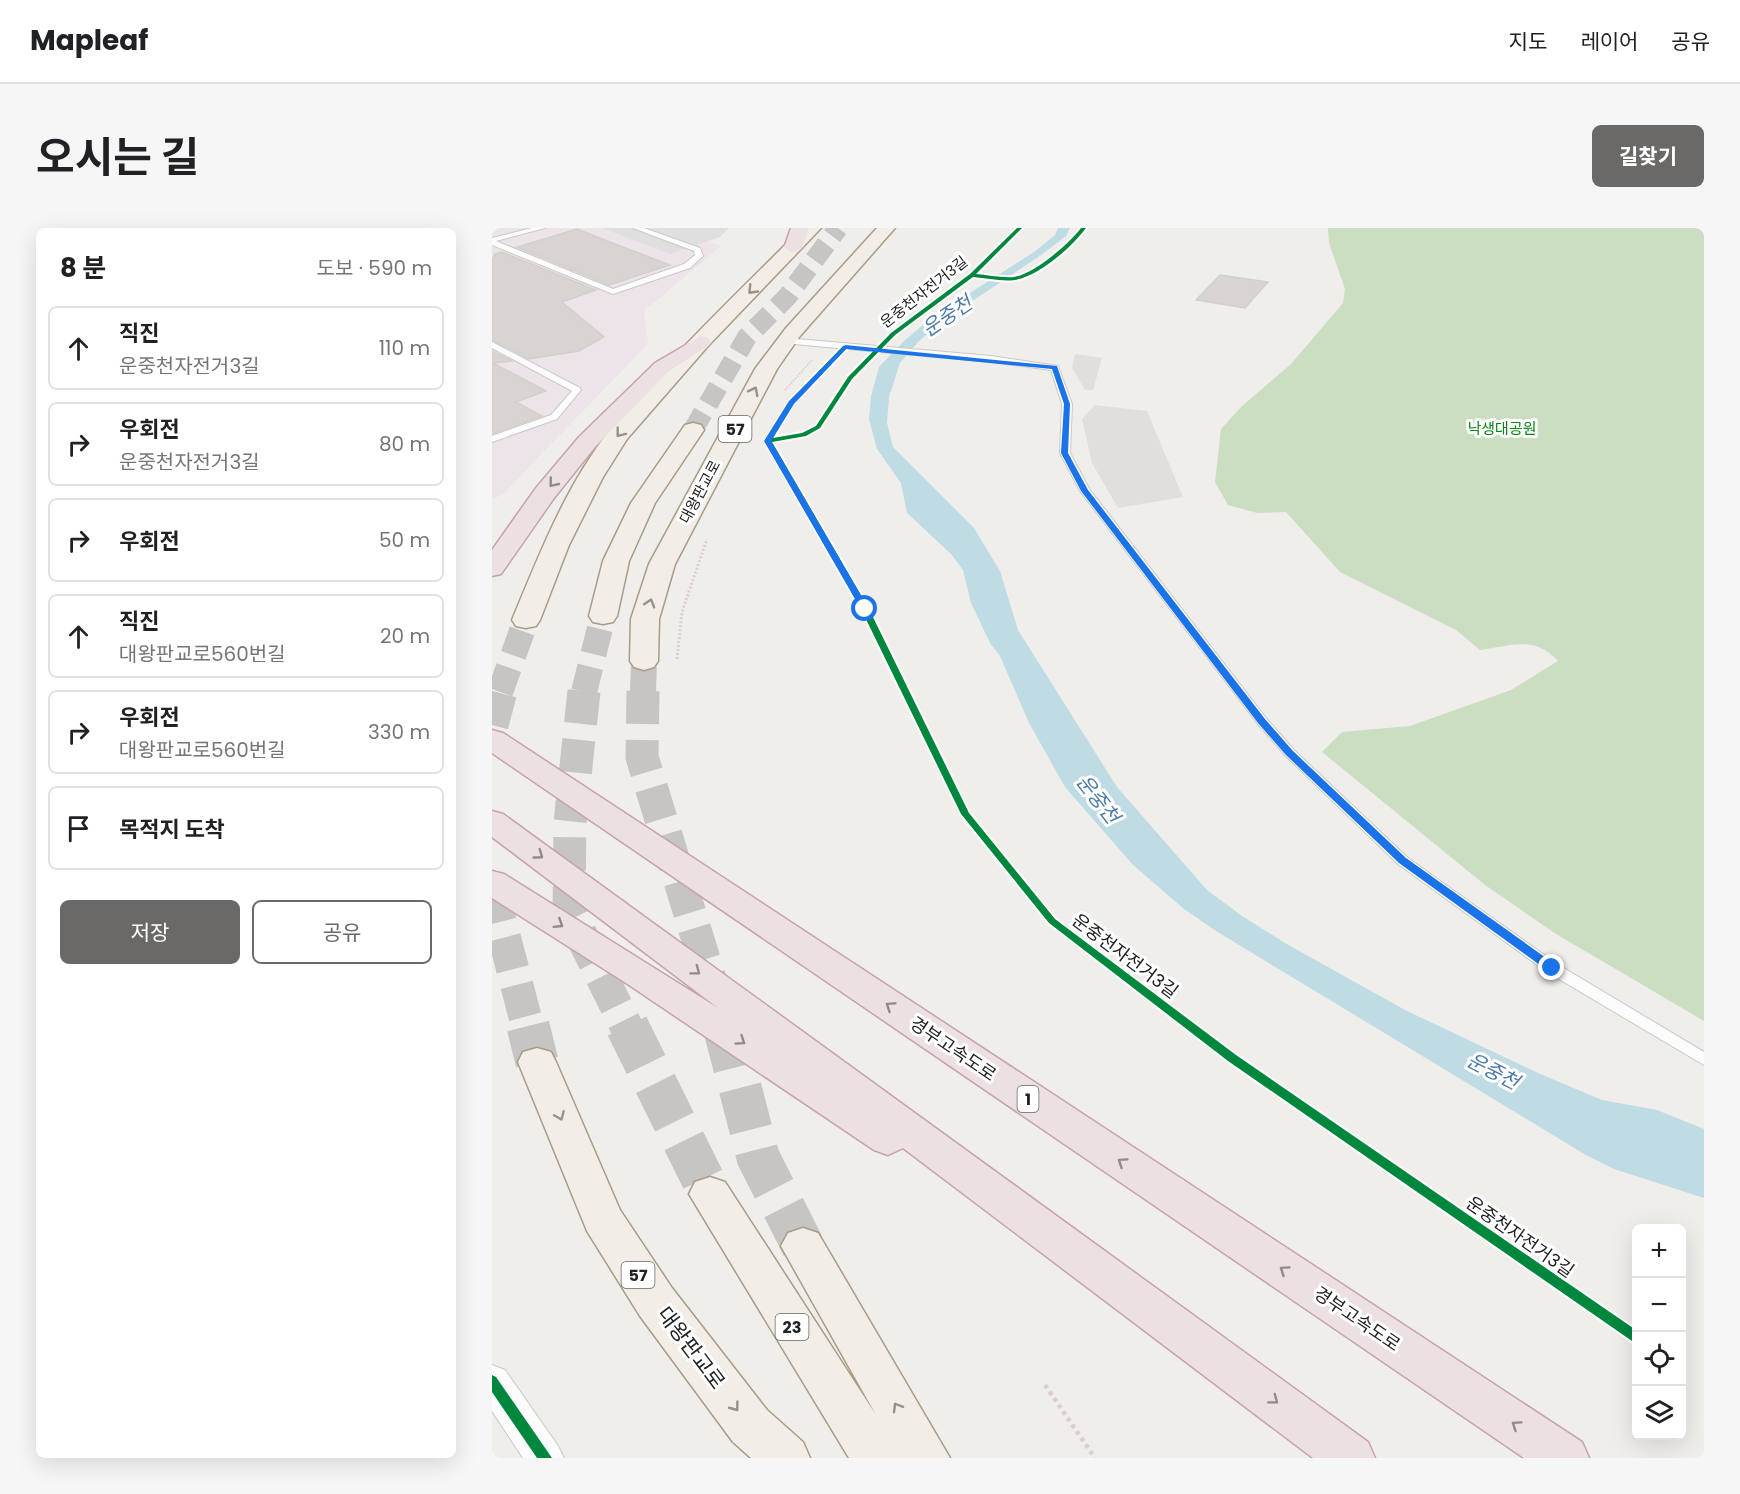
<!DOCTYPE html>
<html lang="ko">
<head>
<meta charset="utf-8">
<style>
	:root { --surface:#fff; --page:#f6f6f6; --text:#202124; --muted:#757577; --line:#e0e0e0; --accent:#6a6968 }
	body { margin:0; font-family:Poppins,"Noto Sans KR",sans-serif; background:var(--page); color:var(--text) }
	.controls { position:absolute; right:18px; bottom:18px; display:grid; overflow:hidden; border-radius:9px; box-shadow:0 6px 24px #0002 }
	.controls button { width:54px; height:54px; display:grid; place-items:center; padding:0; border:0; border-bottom:2px solid var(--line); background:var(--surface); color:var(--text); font:30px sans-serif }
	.stop { position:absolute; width:18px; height:18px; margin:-14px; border:4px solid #1a73e8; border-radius:50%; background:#fff }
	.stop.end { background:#1a73e8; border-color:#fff; box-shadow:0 2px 6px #0008 }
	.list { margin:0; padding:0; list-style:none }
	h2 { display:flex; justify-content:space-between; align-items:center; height:78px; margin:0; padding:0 24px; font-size:26px }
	h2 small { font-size:20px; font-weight:400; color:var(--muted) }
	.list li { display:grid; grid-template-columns:39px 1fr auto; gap:18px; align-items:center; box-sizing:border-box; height:84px; margin:0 12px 12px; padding:0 12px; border:2px solid var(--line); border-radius:9px }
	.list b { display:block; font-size:22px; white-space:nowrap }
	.list p { margin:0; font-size:20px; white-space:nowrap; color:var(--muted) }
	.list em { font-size:20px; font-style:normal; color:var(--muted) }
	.actions { display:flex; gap:12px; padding:18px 24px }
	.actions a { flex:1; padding:14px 0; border:2px solid var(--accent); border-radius:9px; text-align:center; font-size:21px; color:var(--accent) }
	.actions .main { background:var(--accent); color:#fff }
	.icon { flex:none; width:33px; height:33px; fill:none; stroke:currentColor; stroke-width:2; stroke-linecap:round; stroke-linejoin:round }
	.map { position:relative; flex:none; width:1212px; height:1230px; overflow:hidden; border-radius:9px }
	header { display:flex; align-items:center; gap:36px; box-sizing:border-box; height:84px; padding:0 30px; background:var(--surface); border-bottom:2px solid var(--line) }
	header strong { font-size:28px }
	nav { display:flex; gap:33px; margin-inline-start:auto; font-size:21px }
	.intro { display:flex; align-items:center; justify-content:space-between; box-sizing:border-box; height:144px; padding:0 36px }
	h1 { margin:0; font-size:42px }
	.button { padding:15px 27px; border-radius:9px; background:var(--accent); color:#fff; font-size:21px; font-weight:700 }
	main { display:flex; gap:36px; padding:0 36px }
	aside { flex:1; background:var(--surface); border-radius:9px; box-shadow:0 6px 24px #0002 }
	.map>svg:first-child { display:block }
	.industrial { fill:#ede4e9 }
	.forest { fill:#cbdec1 }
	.parking { fill:#e0dfde }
	.water { fill:#bfdbe3 }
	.building { fill:#d7d4d2; stroke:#d3d0cc; stroke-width:1.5 }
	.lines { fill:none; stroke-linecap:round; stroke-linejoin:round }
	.primary-tunnel-far3 { stroke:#c7c5c3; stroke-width:20; stroke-dasharray:20 10; stroke-linecap:butt }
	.primary-tunnel-far2 { stroke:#c7c5c3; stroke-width:26; stroke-dasharray:26 13; stroke-linecap:butt }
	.primary-tunnel-far1 { stroke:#c7c5c3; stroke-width:33; stroke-dasharray:33 16; stroke-linecap:butt }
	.primary-tunnel { stroke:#c7c5c3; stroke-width:43; stroke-dasharray:43 21; stroke-linecap:butt }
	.service-casing { stroke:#c9c8c7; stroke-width:2 }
	.minor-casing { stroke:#c9c8c7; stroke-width:2 }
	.primary-casing { stroke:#a79c86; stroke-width:3 }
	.motorway-casing { stroke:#c5a2ac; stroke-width:3 }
	.path-far2 { stroke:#dccecd; stroke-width:2; stroke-dasharray:1.5 1.5; stroke-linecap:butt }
	.path-far1 { stroke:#dccecd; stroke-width:3; stroke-dasharray:2 2; stroke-linecap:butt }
	.path { stroke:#dccecd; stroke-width:4.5; stroke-dasharray:4 4; stroke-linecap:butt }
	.service { fill:#fdfcfc; fill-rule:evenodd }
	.minor { fill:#fdfcfc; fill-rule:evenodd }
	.primary { fill:#f3ede7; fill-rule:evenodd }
	.motorway { fill:#ece0e2; fill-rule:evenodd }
	.cycleway-casing { stroke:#fff; stroke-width:4 }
	.cycleway { fill:#00873e; fill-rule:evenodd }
	.oneway { stroke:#95928e }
	.oneway2 { stroke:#918a8c }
	.route { fill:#1a73e8 }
	.labels { text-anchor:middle; stroke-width:6; stroke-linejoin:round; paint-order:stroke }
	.far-street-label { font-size:15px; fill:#222; stroke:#fff }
	.far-park-label { font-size:15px; fill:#0c8416; stroke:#fff }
	.shield { fill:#fff; stroke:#646464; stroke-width:1.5 }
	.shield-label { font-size:16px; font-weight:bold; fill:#222 }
	.street-label { font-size:18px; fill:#222; stroke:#fff }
	.water-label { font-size:20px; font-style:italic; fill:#4a7aab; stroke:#fff }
	.near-street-label { font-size:21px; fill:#222; stroke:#fff }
</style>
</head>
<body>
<header>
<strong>Mapleaf</strong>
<nav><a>지도</a><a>레이어</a><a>공유</a></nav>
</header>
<div class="intro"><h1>오시는 길</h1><a class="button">길찾기</a></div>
<main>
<aside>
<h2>8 분<small>도보 · 590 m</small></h2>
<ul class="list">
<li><svg class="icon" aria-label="ahead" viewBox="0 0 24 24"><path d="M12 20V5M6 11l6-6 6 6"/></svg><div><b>직진</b><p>운중천자전거3길</p></div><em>110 m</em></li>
<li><svg class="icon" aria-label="right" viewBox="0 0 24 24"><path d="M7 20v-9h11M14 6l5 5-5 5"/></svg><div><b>우회전</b><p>운중천자전거3길</p></div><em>80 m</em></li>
<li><svg class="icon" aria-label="right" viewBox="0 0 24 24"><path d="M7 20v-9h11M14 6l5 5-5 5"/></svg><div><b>우회전</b></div><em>50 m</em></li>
<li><svg class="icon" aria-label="ahead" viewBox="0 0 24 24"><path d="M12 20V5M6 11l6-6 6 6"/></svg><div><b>직진</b><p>대왕판교로560번길</p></div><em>20 m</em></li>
<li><svg class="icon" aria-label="right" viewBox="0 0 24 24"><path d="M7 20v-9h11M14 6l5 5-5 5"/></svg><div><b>우회전</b><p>대왕판교로560번길</p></div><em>330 m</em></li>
<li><svg class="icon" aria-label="arrive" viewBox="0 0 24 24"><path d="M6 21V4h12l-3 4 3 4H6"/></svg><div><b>목적지 도착</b></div></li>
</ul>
<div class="actions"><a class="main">저장</a><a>공유</a></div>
</aside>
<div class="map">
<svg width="1212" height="1230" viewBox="0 0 1212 1230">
	<rect width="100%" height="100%" fill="#f0eeeb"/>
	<polygon class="industrial" points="0,0 180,0 229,18 152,83 156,116 10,267 0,271"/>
	<path class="forest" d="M836,0h376v793l-148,-87 -71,-49 -163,-133 20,-20 68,-6 101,-36 47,-29c-23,-26 -48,-15 -78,-11l-24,-20 -116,-58 -54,-60 -29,1 -29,-8 -13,-23 6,-53 20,-22 50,-43 52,-61 2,-14 -16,-46z"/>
	<g class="parking">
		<polygon points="110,0 237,0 228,9 178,26"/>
		<polygon points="583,126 610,130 601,162 593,162 580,140"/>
		<polygon points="603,177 655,183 691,269 626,280 600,235 590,191"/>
	</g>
	<polygon class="water" points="566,0 578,0 574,8 549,27 452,92 426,114 408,135 397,169 395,195 401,219 482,300 508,343 526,402 625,559 715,662 750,688 793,715 913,782 1046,845 1110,872 1165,882 1212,901 1212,970 1122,941 1094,927 724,703 692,681 641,637 573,559 537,495 508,428 498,415 479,375 471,342 459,326 415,285 409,255 385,221 377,191 379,168 387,139 411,114 439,90 542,24 563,7"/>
	<g class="building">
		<polygon points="85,1 115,13 178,37 117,57 25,19"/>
		<polygon points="10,24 104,62 70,74 112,109 87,123 37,131 0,112 0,32 3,26"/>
		<polygon points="728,47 776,54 753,80 704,72"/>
		<polygon points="0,123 20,133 1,135 54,163 24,174 50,188 0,206"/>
	</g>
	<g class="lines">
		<polyline class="primary-tunnel-far3" points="201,202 255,109 295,69 346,0"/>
		<g class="primary-tunnel-far2">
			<polyline points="8,464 34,392"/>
			<polyline points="92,464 111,388"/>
			<polyline points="151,464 152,433"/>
		</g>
		<g class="primary-tunnel-far1">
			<polyline points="92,463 78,595 77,682 135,800"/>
			<polyline points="151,463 150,529 233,800"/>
			<polyline points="0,497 9,463"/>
			<polyline points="0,662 36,800"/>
		</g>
		<g class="primary-tunnel">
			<polyline points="36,798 45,834"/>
			<polyline points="135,798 218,966"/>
			<polyline points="232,798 266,929 311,1018"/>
		</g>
		<defs>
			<g id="service">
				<polygon points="40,0 53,0 4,13 121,61 192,36 203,27 202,23 141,0 152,0 208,20 211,28 198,40 121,66 0,17 0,10"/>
				<polygon points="294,110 499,128 566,138 580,176 578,225 598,262 774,490 802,522 916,630 1065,736 1212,824 1212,837 1055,744 906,636 794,528 766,496 588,263 568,225 570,176 559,142 499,134 291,115 291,111"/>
				<polygon points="0,114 88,160 89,162 65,191 0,214 0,208 59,187 80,163 0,120"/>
			</g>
			<polygon id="minor" points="0,1137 13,1142 66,1218 72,1230 31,1230 0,1183"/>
			<g id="primary">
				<path d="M310,0h19l-113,118 -81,93 -24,38 -34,68 -29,75 -4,6 -10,2 -10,-2 -4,-6c27,-65 54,-135 98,-190 58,-72 127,-136 192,-202z"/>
				<polygon points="385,0 403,0 308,108 285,141 183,336 167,391 166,433 162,439 152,442 142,439 138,433 139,391 157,336 263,141 294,100"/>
				<polygon points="201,195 209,197 212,202 163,275 137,333 125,388 121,394 111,396 101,394 97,388 111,333 139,275 193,197"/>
				<polygon points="45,820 59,824 64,834 128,982 180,1060 275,1182 311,1214 318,1230 259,1230 241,1214 148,1088 95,1003 26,834 31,824"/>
				<polygon points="218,949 233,954 384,1187 289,1018 296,1005 311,1000 326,1005 458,1230 357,1230 197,966 203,954"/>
			</g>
			<g id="motorway">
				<polygon points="299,0 317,0 310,20 301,25 292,20"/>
				<polygon points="209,108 216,110 219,114 216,118 177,143 103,219 62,270 9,346 0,348 0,322 44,260 87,209 163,135"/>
				<polygon points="0,502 11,505 1090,1214 1097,1230 1032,1230 0,525"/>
				<polygon points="0,583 11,586 876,1214 883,1230 821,1230 411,920 396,927 382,922 134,755 0,670 0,643 12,646 226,780 0,609"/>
			</g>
		</defs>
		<use href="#service" class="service-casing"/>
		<use href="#minor" class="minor-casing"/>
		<use href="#primary" class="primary-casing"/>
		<use href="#motorway" class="motorway-casing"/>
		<polyline class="path-far2" points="293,162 320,132"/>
		<polyline class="path-far1" points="185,431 190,384 215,311"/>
		<polyline class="path" points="553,1157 603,1230"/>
		<use href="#service" class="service"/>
		<use href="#minor" class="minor"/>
		<use href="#primary" class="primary"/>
		<use href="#motorway" class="motorway"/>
		<defs>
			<g id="cycleway">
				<path d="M525,0h5l-46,46c12,1 25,4 38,3 20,-3 55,-33 67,-49h5c-14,19 -47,48 -71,52 -13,2 -28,-2 -42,-3l-78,58 -43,44 -32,49 -14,8 -34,6 97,167 100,204 86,106 181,136 400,275v12l-4,-1 -404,-280 -179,-138 -88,-109 -100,-205 -96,-168 24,-39 54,-56 5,1 -55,57 -20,34 29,-5 14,-7 32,-49 43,-44 79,-59z"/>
				<polygon points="0,1147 4,1149 60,1230 45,1230 0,1164"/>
			</g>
		</defs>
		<use href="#cycleway" class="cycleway-casing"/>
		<use href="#cycleway" class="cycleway"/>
	</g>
	<defs><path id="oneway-chevron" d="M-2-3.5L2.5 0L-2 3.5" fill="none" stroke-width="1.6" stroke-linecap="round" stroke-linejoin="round" transform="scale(1.5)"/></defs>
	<g class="oneway">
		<use href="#oneway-chevron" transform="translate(260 62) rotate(134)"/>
		<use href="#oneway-chevron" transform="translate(262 163) rotate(-63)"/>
		<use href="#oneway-chevron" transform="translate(128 205) rotate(128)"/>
		<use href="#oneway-chevron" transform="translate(158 375) rotate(-73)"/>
		<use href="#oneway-chevron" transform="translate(68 888) rotate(67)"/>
		<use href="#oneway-chevron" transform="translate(243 1179) rotate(53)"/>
		<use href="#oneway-chevron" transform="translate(405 1179) rotate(-120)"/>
	</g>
	<g class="oneway2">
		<use href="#oneway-chevron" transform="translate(61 255) rotate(129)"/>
		<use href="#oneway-chevron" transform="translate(47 627) rotate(36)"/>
		<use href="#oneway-chevron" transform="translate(67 696) rotate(32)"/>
		<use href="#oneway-chevron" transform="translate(204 743) rotate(37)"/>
		<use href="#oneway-chevron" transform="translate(398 778) rotate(-146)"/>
		<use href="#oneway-chevron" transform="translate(249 813) rotate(34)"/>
		<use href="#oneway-chevron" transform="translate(630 934) rotate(-146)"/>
		<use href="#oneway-chevron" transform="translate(792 1042) rotate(-146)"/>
		<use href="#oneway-chevron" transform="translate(782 1172) rotate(37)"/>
		<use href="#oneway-chevron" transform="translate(1024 1197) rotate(-146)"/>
	</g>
	<polygon class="route" points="353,117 565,138 578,176 576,225 596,262 773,491 801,523 914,630 1064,737 1064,743 1056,743 907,635 794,527 766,495 589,263 569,225 572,176 560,141 354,121 302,176 279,213 377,381 370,383 272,213 297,173"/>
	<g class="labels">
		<g class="far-street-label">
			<text transform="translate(432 64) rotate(-38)" y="5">운중천자전거3길</text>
			<text transform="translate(208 264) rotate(-62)" y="5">대왕판교로</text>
		</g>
		<g class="far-park-label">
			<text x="1010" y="206">낙생대공원</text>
		</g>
		<g class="shield">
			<rect x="226.5" y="188" width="33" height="26" rx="4.5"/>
			<rect x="525.5" y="858" width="21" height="26" rx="4.5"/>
			<rect x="129.5" y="1034" width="33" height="26" rx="4.5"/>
			<rect x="283.5" y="1086" width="33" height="26" rx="4.5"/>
		</g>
		<g class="shield-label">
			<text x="243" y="207">57</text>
			<text x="536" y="877">1</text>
			<text x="146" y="1053">57</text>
			<text x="300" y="1105">23</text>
		</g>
		<g class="street-label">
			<text transform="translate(633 728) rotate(37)" y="6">운중천자전거3길</text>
			<text transform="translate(461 821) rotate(34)" y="6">경부고속도로</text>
			<text transform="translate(1028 1009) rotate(35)" y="6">운중천자전거3길</text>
			<text transform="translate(865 1091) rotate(34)" y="6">경부고속도로</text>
		</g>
		<g class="water-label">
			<text transform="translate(455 88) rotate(-34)" y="7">운중천</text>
			<text transform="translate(606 571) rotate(52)" y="7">운중천</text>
			<text transform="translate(1001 843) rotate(27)" y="7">운중천</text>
		</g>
		<g class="near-street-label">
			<text transform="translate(199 1120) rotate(53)" y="7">대왕판교로</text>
		</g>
	</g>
</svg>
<div class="controls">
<button>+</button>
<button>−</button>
<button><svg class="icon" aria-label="locate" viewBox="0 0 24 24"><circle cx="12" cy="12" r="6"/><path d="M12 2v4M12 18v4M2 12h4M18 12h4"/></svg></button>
<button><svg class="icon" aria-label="layers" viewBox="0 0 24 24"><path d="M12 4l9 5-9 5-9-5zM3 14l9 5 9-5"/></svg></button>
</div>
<div class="stop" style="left:373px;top:381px"></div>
<div class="stop end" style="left:1060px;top:740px"></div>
</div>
</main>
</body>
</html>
